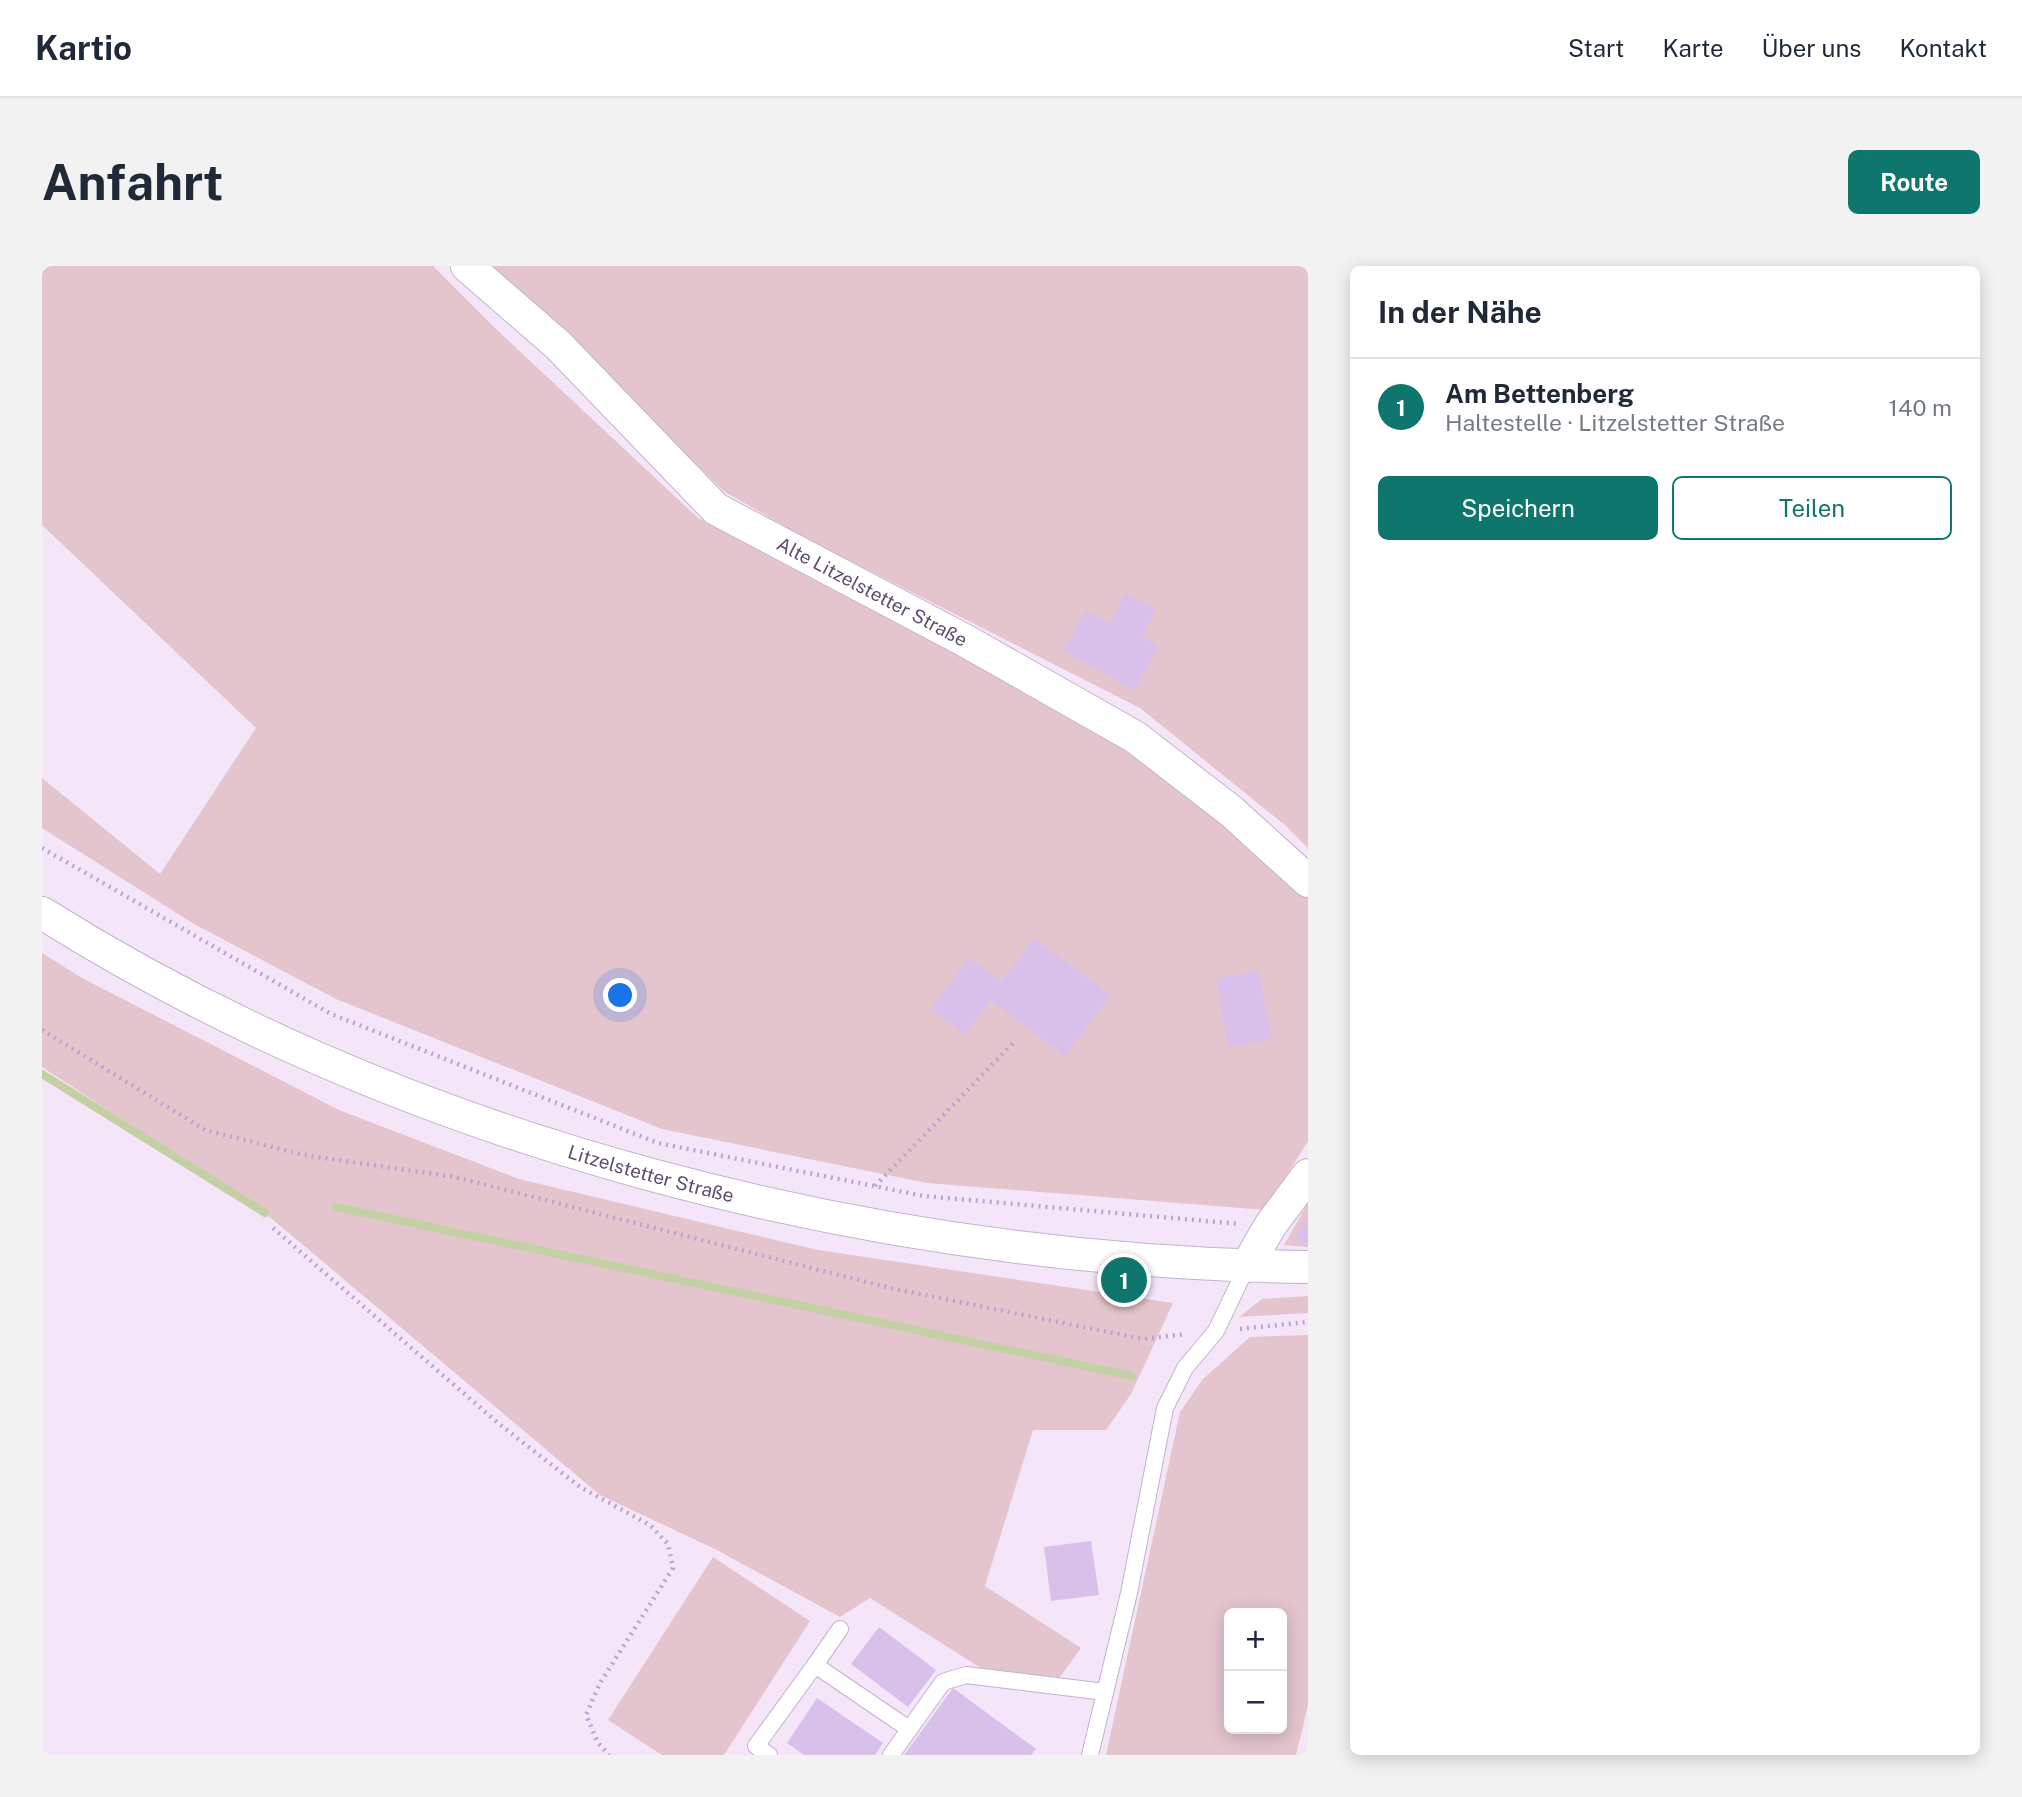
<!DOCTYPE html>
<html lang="de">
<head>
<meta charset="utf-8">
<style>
	:root { --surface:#fff; --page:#f2f2f3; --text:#1f2937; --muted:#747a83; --line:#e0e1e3; --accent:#0f766e }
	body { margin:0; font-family:"Public Sans",sans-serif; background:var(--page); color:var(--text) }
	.controls { position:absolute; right:21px; bottom:21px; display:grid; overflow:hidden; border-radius:10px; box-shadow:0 4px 18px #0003 }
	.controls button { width:63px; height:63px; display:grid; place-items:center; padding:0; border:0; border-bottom:2px solid var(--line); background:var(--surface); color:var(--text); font:35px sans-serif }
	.you { position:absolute; left:579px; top:730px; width:24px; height:24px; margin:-18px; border:5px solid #fff; border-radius:50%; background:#1a73e8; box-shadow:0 0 0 10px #1a73e833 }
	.badge { display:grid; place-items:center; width:46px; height:46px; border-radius:50%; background:var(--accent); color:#fff; font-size:23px; font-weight:700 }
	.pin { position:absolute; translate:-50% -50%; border:4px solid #fff; box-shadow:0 2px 7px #0006 }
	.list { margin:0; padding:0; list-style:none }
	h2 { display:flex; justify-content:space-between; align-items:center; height:91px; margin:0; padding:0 28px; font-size:30px }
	h2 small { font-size:23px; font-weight:400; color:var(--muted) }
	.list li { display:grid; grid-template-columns:46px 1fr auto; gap:21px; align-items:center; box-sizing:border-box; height:98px; padding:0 28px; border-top:2px solid var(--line) }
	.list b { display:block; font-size:26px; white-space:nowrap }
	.list p { margin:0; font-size:23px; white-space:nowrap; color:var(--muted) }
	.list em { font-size:23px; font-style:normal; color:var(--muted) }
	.actions { display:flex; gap:14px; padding:21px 28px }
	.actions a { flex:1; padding:16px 0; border:2px solid var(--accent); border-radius:10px; text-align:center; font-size:24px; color:var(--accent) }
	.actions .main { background:var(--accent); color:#fff }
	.map { position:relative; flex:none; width:1266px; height:1489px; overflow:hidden; border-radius:10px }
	header { display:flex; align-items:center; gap:42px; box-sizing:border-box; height:98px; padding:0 35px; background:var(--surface); border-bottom:2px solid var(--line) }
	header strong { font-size:33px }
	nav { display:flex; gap:38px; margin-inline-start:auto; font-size:24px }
	.intro { display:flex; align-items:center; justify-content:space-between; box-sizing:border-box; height:168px; padding:0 42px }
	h1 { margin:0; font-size:49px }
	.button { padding:18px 32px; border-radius:10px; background:var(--accent); color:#fff; font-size:24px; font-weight:700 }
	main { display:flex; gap:42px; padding:0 42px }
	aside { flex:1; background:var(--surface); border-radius:10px; box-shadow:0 4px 18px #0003 }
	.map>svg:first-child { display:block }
	.green { fill:#e5c5cd; fill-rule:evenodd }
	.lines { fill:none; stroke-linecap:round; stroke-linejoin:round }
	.stream { stroke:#c2d0a3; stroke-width:8 }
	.building { fill:#d8c0eb }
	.lane-casing { stroke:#c3b2cd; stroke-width:18 }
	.street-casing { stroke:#c3b2cd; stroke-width:34 }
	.path { stroke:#bba3cf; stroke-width:4.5; stroke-dasharray:2 5; stroke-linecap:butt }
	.lane { stroke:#fff; stroke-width:16 }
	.street { stroke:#fff; stroke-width:32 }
	.labels { text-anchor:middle; stroke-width:7; stroke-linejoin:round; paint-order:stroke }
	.street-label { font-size:19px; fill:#5e4d6e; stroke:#f8eafc }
</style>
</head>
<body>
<header>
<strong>Kartio</strong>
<nav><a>Start</a><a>Karte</a><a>Über uns</a><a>Kontakt</a></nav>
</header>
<div class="intro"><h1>Anfahrt</h1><a class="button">Route</a></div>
<main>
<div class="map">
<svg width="1266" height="1489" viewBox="0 0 1266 1489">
	<rect width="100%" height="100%" fill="#f4e5f9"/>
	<g class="green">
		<polygon points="0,0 391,0 453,62 656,252 919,388 1089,483 1266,626 1266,875 1223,944 885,917 620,863 294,733 152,658 0,562 0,512 118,608 214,462 0,259"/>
		<polygon points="431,0 1266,0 1266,582 1244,560 1098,442 771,276 683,226 524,73"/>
		<polygon points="0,687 40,712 297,844 477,913 776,984 1131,1037 1089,1128 1064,1164 991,1164 943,1320 1039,1382 1015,1415 942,1404 828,1332 798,1351 673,1283 558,1229 223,947 0,801"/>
		<polygon points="1266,937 1266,981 1242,979"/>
		<polygon points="1266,1030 1266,1047 1197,1051 1220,1033"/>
		<path d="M1266,1069v370l-12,50h-190l74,-343 23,-33 47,-42zM1187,1347h53v116h-53z"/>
		<polygon points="671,1291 768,1355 682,1489 620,1489 566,1454"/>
	</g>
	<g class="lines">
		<g class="stream">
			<polyline points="0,808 223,947"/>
			<polyline points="294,941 1090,1110"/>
		</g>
	</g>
	<g class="building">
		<polygon points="1083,327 1114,344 1100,371 1117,380 1093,424 1021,385 1043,344 1068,357"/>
		<polygon points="992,672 1069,729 1023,790 948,734 923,769 889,743 927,691 960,715"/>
		<polygon points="1217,705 1230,774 1186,781 1174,712"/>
		<polygon points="1266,951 1266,975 1264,978 1253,971"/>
		<polygon points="1049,1275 1057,1329 1009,1335 1002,1281"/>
		<polygon points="837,1361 894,1404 866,1441 809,1398"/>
		<polygon points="911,1422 994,1483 989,1489 862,1489"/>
		<polygon points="775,1432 841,1477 833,1489 762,1489 745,1477"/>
	</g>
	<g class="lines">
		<defs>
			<g id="lane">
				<polyline points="773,1399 798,1363"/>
				<polyline points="727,1489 714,1480 773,1399 867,1463"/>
				<polyline points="849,1489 901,1416 924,1409 1063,1426"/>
				<polyline points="1048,1489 1087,1327 1123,1142 1143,1102 1174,1065 1205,1000"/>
			</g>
			<g id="street">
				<path id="s1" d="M425,0l91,79 158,164 248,131 171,97 96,74 77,70"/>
				<path id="s2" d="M0,647c369,232 833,348 1266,354"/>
				<polyline points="1205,1000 1228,960 1266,909"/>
			</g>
		</defs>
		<use href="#lane" class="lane-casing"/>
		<use href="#street" class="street-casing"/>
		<g class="path">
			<polyline points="0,582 289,748 616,877 882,930 1198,958"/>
			<polyline points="0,764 163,864 262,889 413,911 848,1022 1101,1073 1144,1068"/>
			<polyline points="833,920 972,776"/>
			<polyline points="231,962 456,1157 538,1221 608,1259 626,1278 631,1302 558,1417 544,1449 556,1477 567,1489"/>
			<polyline points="1198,1063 1266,1056"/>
		</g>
		<use href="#lane" class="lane"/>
		<use href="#street" class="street"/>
	</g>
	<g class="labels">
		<g class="street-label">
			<text dy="7" stroke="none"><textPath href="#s1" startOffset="525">Alte Litzelstetter Straße</textPath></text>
			<text dy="7" stroke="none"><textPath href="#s2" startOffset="665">Litzelstetter Straße</textPath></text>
		</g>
	</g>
</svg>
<div class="controls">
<button>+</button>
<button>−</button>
</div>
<div class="you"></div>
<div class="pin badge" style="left:1082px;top:1014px">1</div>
</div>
<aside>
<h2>In der Nähe<small></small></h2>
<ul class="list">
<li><span class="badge">1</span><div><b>Am Bettenberg</b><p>Haltestelle · Litzelstetter Straße</p></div><em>140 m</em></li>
</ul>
<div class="actions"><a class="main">Speichern</a><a>Teilen</a></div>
</aside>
</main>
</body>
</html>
